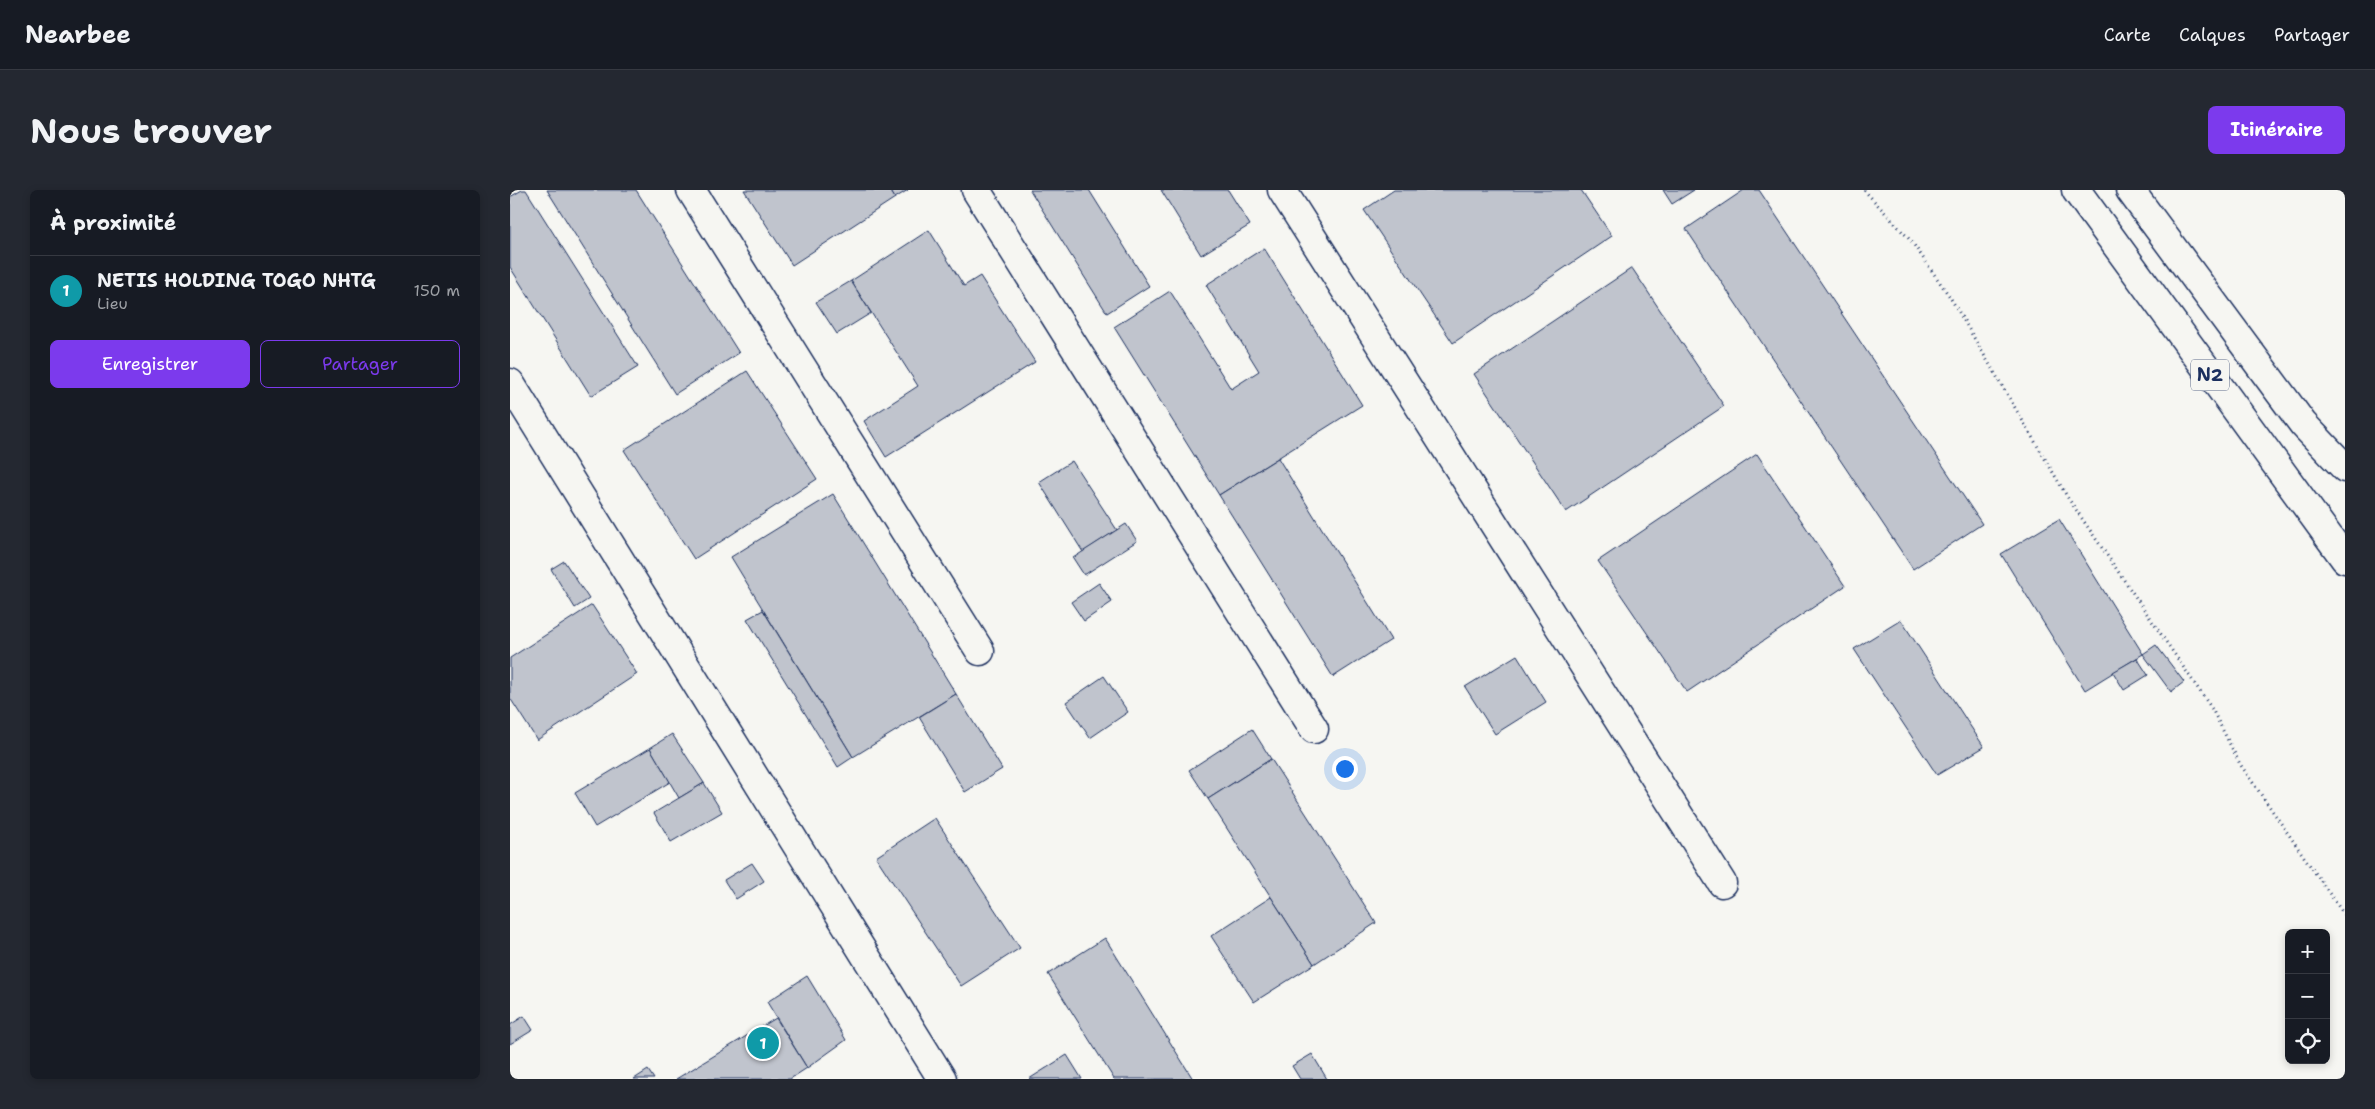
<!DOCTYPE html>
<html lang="fr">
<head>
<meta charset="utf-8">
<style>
	:root { --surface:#171b24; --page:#242831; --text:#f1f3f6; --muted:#9ea1a6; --line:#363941; --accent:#7c3aed }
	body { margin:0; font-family:"Shantell Sans",sans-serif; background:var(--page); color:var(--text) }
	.controls { position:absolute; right:15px; bottom:15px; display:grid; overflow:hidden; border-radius:8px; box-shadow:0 2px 8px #0003 }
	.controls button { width:45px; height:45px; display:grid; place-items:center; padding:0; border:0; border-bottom:1px solid var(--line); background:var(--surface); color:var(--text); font:25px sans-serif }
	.you { position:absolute; left:834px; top:578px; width:18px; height:18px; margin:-12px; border:4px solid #fff; border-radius:50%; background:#1a73e8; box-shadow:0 0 0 8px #1a73e833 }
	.badge { display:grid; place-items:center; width:32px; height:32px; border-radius:50%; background:var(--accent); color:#fff; font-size:16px; font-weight:700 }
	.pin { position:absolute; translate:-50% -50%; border:2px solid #fff; box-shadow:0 1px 5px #0006 }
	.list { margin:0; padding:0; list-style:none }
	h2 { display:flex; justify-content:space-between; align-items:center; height:65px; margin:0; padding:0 20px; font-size:21px }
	h2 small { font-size:16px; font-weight:400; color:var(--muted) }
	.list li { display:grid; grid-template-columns:32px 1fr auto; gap:15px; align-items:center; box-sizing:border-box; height:70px; padding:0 20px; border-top:1px solid var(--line) }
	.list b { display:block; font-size:19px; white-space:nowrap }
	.list p { margin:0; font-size:16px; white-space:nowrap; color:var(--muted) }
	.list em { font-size:16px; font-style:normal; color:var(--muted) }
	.actions { display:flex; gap:10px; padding:15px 20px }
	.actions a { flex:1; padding:11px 0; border:1px solid var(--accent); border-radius:8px; text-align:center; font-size:18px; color:var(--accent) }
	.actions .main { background:var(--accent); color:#fff }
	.icon { flex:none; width:28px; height:28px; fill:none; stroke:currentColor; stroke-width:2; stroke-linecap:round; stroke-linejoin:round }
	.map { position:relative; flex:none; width:1835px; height:889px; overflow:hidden; border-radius:8px }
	header { display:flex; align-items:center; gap:30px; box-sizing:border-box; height:70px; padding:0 25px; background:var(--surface); border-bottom:1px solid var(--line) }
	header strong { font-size:24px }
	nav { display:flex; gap:28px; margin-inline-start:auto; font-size:18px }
	.intro { display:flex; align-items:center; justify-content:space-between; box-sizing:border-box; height:120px; padding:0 30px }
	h1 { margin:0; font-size:35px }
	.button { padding:12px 22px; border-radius:8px; background:var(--accent); color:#fff; font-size:18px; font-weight:700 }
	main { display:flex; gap:30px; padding:0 30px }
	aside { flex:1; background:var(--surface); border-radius:8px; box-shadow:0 2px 8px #0003 }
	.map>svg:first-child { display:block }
	.building { fill:#c0c4cd; stroke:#1b2f5e }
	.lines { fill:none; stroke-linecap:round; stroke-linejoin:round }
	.minor-casing { stroke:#1b2f5e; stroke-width:31 }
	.highway-casing { stroke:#1b2f5e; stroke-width:31 }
	.path { stroke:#1b2f5e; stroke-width:3; stroke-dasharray:1 4; stroke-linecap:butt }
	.minor { stroke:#f6f6f2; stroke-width:28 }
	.highway { stroke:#f6f6f2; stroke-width:28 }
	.labels { text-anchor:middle; stroke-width:4.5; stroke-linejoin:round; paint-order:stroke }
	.shield { fill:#f6f6f2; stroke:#5d6b8a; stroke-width:1 }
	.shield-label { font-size:18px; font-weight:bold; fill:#1b2f5e }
</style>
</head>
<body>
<header>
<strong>Nearbee</strong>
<nav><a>Carte</a><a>Calques</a><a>Partager</a></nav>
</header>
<div class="intro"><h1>Nous trouver</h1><a class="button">Itinéraire</a></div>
<main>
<aside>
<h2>À proximité<small></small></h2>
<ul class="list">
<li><span class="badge" style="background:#0f9aa8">1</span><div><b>NETIS HOLDING TOGO NHTG</b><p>Lieu</p></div><em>150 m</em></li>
</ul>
<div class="actions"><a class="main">Enregistrer</a><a>Partager</a></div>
</aside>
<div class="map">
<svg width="1835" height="889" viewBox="0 0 1835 889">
	<rect width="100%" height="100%" fill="#f6f6f2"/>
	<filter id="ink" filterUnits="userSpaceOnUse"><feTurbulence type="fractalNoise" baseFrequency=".02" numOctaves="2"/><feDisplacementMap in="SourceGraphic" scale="10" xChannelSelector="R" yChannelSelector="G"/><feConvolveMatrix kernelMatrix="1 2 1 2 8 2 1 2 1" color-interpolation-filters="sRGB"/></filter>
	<g filter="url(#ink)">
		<g class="building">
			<polygon points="12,0 16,0 128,177 81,206 0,77 0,7"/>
			<polygon points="37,0 126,0 229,163 165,204"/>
			<polygon points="234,0 380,0 385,8 282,75"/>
			<polygon points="380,0 398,0 385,8"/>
			<polygon points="520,0 579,0 639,96 597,123"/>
			<polygon points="651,0 718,0 740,35 691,65"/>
			<polygon points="884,0 1071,0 1102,46 943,153 854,20"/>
			<polygon points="1153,0 1184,0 1162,14"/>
			<polygon points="1234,0 1249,0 1472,334 1403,379 1176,39"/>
			<polygon points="419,40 454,96 470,86 525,172 376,267 354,231 408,196 341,91"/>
			<polygon points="754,58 852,215 709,305 604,137 660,101 721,199 749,181 696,95"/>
			<polygon points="1122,78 1214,216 1056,322 964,184"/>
			<polygon points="341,91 361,123 327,144 306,112"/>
			<polygon points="237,181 307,289 184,369 114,260"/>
			<polygon points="1247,264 1335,396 1177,502 1088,371"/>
			<polygon points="768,268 881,450 823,487 709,305"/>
			<polygon points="562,271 607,340 573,362 529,292"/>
			<polygon points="323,304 446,504 343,567 221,367"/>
			<polygon points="1549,329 1633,464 1575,500 1491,364"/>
			<polygon points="616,334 627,351 574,385 563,368"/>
			<polygon points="54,371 79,409 65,418 41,379"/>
			<polygon points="589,393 602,412 574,431 561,412"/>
			<polygon points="82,415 127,484 27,550 0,508 0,468"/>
			<polygon points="253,420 343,567 328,577 237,429"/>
			<polygon points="1391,430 1474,557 1427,585 1344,459"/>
			<polygon points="1646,455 1674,492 1661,502 1633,464"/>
			<polygon points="1007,465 1036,512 985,544 955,497"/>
			<polygon points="1627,468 1638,485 1614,500 1603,482"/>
			<polygon points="594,486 618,522 580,548 556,512"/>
			<polygon points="446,504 492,579 455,602 409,527"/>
			<polygon points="742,539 761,569 698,609 679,580"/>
			<polygon points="162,544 194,593 169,608 140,558"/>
			<polygon points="140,558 160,592 85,637 65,603"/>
			<polygon points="761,569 866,733 804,774 698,609"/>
			<polygon points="194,593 212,622 161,652 144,623"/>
			<polygon points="425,628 510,758 451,796 366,667"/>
			<polygon points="242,673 254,691 226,709 214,690"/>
			<polygon points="761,707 804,774 744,812 701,746"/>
			<polygon points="595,748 683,889 604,889 538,784"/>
			<polygon points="297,786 336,850 297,878 257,812"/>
			<polygon points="14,826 23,840 0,854 0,835"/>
			<polygon points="266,828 297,878 280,889 166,889"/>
			<polygon points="802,864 817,889 790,889 782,876"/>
			<polygon points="557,865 572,889 519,889"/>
			<polygon points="138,880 144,889 124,889"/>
		</g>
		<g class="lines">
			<defs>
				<g id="minor">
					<polyline points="181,0 470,461"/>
					<polyline points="466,0 804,539"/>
					<polyline points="772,0 1212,693"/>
					<polyline points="0,193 432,889"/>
				</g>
				<g id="highway">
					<polyline points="1566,0 1835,369"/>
					<polyline points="1620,0 1793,234 1835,278"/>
				</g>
			</defs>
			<use href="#minor" class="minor-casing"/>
			<use href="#highway" class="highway-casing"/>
			<polyline class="path" points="1354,0 1402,52 1440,107 1558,308 1702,519 1730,574 1835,726"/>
			<use href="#minor" class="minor"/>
			<use href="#highway" class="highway"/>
		</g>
	</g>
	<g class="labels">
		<rect class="shield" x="1681" y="169.5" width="38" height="31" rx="4"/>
		<g class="shield-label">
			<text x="1700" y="191">N2</text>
		</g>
	</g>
</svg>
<div class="controls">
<button>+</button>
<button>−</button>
<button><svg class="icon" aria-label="locate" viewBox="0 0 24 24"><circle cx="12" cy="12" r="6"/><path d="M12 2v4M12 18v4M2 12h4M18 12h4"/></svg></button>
</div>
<div class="you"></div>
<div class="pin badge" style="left:253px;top:853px;background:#0f9aa8">1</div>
</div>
</main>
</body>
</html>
